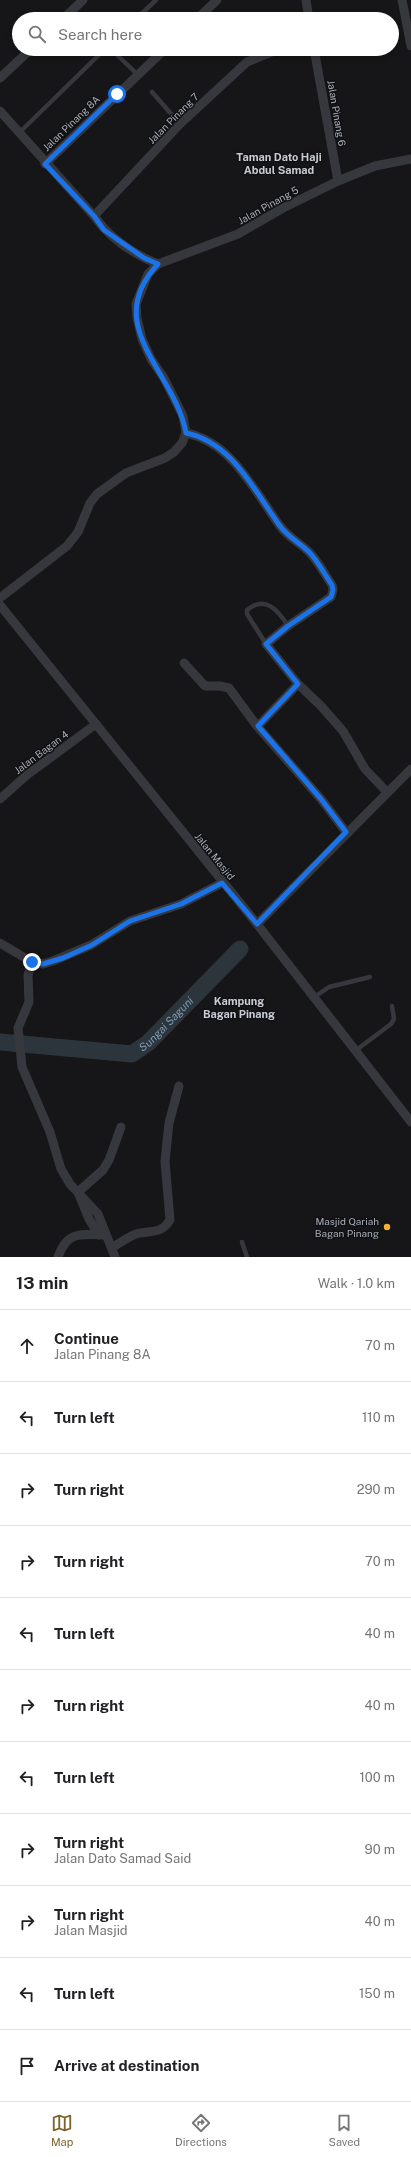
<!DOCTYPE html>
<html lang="en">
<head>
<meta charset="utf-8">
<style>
	:root { --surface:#fff; --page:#f6f6f6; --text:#202124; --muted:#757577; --line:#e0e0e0; --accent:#7e622b }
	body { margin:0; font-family:"Public Sans",sans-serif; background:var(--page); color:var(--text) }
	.stop { position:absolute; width:12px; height:12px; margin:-9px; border:3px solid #1a73e8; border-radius:50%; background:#fff }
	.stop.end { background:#1a73e8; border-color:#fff; box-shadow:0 1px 4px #0008 }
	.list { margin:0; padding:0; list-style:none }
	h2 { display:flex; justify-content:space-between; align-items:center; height:52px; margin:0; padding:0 16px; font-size:17px }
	h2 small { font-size:13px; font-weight:400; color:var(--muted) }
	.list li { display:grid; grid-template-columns:26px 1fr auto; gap:12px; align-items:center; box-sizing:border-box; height:72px; padding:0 16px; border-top:1px solid var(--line) }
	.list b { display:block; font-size:15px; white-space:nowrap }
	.list p { margin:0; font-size:13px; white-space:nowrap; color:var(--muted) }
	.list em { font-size:13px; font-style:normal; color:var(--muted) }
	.icon { flex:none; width:22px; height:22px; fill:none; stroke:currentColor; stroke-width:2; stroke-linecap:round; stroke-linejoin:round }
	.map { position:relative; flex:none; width:411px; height:1257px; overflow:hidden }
	.search { position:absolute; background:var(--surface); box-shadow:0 2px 6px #0003; left:12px; right:12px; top:12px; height:44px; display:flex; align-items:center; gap:10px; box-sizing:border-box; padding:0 14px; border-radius:22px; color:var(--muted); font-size:15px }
	.sheet { height:844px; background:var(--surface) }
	nav { display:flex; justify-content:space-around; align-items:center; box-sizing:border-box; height:56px; border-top:1px solid var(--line); background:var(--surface); font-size:11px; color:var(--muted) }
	nav a { display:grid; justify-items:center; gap:2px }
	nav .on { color:var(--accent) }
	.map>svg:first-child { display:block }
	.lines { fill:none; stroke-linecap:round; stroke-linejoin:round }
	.river { stroke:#2c353c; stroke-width:17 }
	.lane { stroke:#37383d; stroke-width:4.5 }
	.street { stroke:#37383d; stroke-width:9 }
	.route { stroke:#1a73e8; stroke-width:5 }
	.poi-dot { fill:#f2b134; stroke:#111113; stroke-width:1.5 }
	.labels { text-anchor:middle; stroke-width:3; stroke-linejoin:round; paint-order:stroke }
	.street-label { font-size:10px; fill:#a8adb8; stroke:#111113 }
	.poi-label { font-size:10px; fill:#a8adb8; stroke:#111113; text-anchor:end }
	.neighbourhood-label { font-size:11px; font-weight:bold; fill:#c9ccd4; stroke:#111113 }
	.water-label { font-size:11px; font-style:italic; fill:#7f9bb3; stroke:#111113 }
</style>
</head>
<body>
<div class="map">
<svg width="411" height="1257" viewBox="0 0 411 1257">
	<rect width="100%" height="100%" fill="#161618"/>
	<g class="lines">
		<path class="river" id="s1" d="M0,1042l132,12 16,-11 92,-94"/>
		<g class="lane">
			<polyline points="136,19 156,0"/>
			<polyline points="111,49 137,74"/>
			<polyline points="152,92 180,124"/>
			<polyline points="20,132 105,49"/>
			<path d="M266,644l-19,-30v-4c18,-15 31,0 41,16"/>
			<polyline points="313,998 329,987 370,977"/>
			<polyline points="355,1051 391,1024 394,1019 392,1006"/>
			<polyline points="242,1242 247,1257"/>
		</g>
		<g class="street">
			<polyline points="306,0 309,19"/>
			<polyline points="402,0 411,46"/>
			<polyline points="63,19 83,0"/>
			<polyline points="197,19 217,0"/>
			<polyline points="314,49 338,181"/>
			<polyline points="0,78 31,49"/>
			<path d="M0,111l94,105c16,22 39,38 64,48"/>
			<polyline points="45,164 165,49"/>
			<polyline points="94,216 180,124 247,62 279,49"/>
			<path d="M186,433c46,9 69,59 94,93 8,11 20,17 29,26 9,9 16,23 23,33l1,5 -2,7 -43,29 -22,18 32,40 23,22 22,25 22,38 22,23"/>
			<polyline points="0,598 67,546 78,532 90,503 97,494 126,473 165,458 174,452 182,443 186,433 183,416 164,378 151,359 142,339 137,318 136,304 148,274 158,264 238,234 283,208 338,181 375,166 411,159"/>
			<polyline points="0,605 257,924 411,1122"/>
			<polyline points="184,663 205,686 220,686 229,688 257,726 321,799 346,832"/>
			<polyline points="258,726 298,684"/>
			<polyline points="0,799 27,775 96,724"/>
			<polyline points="257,924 411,769"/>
			<polyline points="0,943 32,962 43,964 53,961 91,945 130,921 181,904 222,883"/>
			<polyline points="32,962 28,975 29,1002 18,1028 22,1067 50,1132 61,1169 70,1184 98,1214 115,1257"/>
			<polyline points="99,1235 89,1219 78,1192 103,1170 109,1160 121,1127"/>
			<path d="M113,1247c7,-4 15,-10 23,-13 13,-4 25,1 34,-14l-5,-59 4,-38 10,-37"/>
			<path d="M58,1257c9,-25 21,-23 45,-22"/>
		</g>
	</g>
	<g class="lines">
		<path class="route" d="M32,962l11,2 20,-6 29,-13 38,-24 51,-17 41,-21 35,41 89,-92 -25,-33 -63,-73 40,-42 -32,-40 22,-18 43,-29 2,-7 -1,-5c-7,-10 -14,-24 -23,-33 -9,-9 -21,-15 -29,-26 -25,-34 -48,-84 -94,-93 -11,-62 -86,-107 -28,-169l-14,-6 -40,-28 -10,-14 -49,-52 72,-70"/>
	</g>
	<circle class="poi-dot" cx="387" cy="1227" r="4"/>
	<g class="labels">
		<g class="street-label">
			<text transform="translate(337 113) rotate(80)" y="4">Jalan Pinang 6</text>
			<text transform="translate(173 118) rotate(-45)" y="4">Jalan Pinang 7</text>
			<text transform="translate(71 123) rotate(-44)" y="4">Jalan Pinang 8A</text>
			<text transform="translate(268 205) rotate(-29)" y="4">Jalan Pinang 5</text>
			<text transform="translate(41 752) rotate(-37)" y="4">Jalan Bagan 4</text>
			<text transform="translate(215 856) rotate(51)" y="4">Jalan Masjid</text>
		</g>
		<g class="poi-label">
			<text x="379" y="1225">Masjid Qariah<tspan x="379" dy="12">Bagan Pinang</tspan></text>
		</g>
		<g class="neighbourhood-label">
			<text x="279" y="161">Taman Dato Haji<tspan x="279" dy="13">Abdul Samad</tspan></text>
			<text x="239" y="1005">Kampung<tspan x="239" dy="13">Bagan Pinang</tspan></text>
		</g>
		<g class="water-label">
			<text dy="4" stroke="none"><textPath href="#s1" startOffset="178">Sungai Saguni</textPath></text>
		</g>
	</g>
</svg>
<div class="stop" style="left:117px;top:94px"></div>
<div class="stop end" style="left:32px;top:962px"></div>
<div class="search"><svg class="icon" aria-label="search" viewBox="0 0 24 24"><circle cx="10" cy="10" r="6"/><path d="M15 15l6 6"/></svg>Search here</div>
</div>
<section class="sheet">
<h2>13 min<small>Walk · 1.0 km</small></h2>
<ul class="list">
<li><svg class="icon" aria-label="ahead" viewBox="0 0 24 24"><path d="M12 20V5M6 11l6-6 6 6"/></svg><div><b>Continue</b><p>Jalan Pinang 8A</p></div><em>70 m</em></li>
<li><svg class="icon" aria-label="left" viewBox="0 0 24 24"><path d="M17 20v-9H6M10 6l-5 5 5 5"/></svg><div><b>Turn left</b></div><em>110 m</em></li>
<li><svg class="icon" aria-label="right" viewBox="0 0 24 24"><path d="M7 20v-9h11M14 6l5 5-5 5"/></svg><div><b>Turn right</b></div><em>290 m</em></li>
<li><svg class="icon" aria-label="right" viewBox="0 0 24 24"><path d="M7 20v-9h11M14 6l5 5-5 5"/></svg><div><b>Turn right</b></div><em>70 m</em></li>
<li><svg class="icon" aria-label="left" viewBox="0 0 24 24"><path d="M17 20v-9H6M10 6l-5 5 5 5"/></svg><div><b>Turn left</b></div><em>40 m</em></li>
<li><svg class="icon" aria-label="right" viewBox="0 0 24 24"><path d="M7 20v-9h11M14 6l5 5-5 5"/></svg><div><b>Turn right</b></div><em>40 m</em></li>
<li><svg class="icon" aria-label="left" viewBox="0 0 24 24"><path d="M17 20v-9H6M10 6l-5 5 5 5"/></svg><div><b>Turn left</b></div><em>100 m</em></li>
<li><svg class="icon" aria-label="right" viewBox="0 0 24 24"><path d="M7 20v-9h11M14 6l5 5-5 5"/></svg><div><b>Turn right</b><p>Jalan Dato Samad Said</p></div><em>90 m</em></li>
<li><svg class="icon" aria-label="right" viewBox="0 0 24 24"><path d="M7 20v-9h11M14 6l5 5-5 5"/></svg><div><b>Turn right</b><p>Jalan Masjid</p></div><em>40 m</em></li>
<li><svg class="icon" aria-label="left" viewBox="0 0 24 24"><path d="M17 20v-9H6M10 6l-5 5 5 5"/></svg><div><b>Turn left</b></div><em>150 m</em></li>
<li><svg class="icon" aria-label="arrive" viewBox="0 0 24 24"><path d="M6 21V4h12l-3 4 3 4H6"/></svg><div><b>Arrive at destination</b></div></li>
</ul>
</section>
<nav>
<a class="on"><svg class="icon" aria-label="map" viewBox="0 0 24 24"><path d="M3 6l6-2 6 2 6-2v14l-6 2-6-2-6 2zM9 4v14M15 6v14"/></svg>Map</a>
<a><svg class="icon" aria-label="directions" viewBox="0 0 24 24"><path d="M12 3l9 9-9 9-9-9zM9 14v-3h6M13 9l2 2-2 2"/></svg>Directions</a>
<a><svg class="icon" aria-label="saved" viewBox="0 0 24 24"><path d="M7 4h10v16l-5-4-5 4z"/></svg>Saved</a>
</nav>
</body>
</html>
